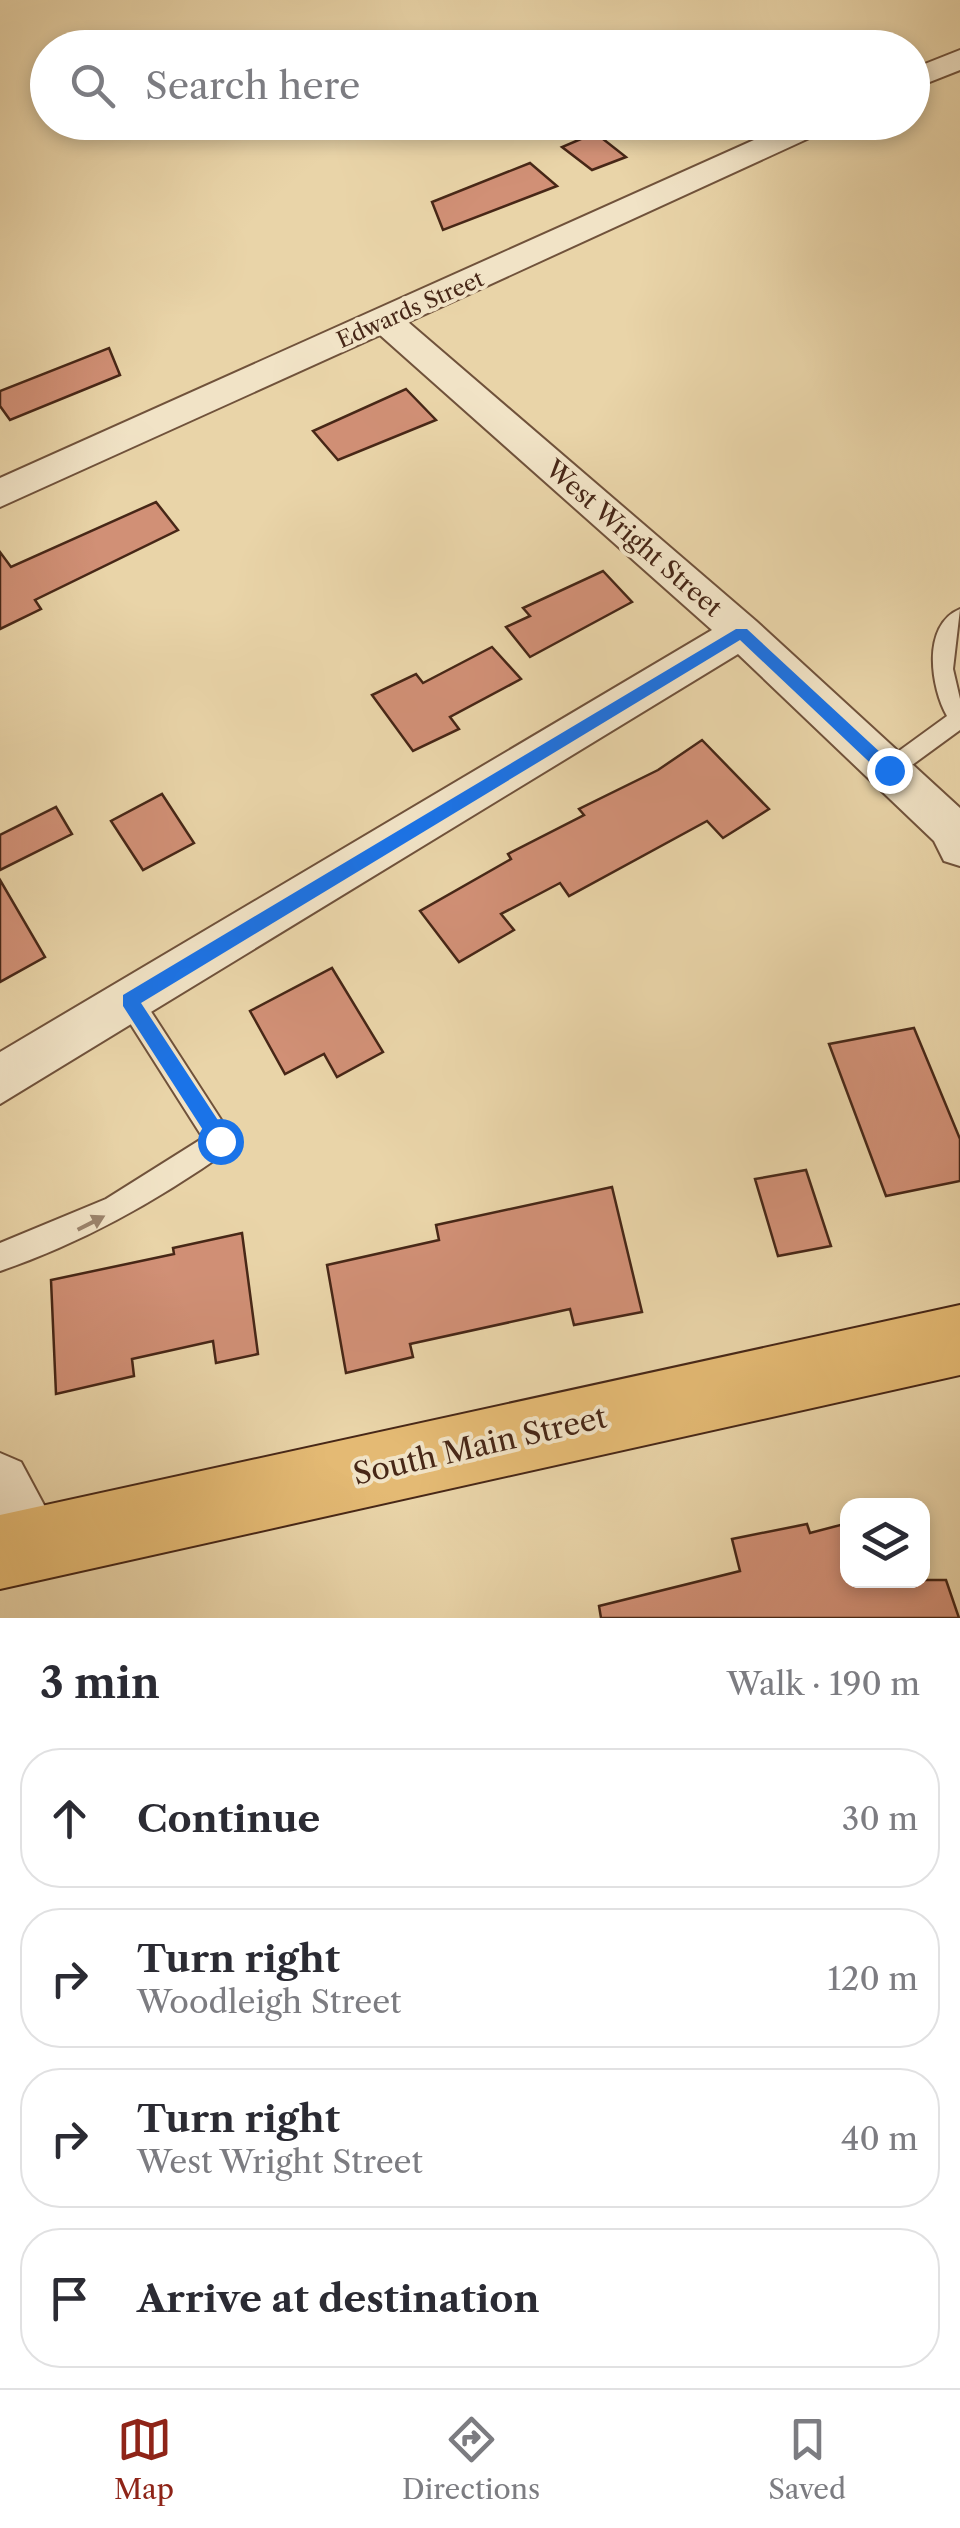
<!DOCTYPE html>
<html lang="en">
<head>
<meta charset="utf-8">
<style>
	:root { --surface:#fff; --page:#f2f2f3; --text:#2b2b33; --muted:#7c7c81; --line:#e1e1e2; --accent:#8f2418 }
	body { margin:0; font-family:"Libre Caslon Text",serif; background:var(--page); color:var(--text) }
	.controls { position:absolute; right:30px; bottom:30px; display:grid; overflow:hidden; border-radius:20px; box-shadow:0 5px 15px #0003 }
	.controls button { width:90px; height:90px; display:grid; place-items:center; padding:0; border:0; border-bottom:2px solid var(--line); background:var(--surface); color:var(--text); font:50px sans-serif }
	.stop { position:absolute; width:30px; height:30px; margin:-22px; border:8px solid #1a73e8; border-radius:50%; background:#fff }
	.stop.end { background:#1a73e8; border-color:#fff; box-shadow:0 2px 10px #0008 }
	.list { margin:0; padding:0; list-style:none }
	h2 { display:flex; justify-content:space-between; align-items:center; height:130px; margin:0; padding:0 40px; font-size:42px }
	h2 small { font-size:32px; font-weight:400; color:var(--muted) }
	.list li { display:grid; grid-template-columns:65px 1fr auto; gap:30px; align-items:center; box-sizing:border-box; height:140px; margin:0 20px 20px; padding:0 20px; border:2px solid var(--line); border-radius:40px }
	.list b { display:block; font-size:38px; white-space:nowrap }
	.list p { margin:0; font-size:32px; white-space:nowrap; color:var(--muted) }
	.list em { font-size:32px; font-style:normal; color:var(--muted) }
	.icon { flex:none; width:55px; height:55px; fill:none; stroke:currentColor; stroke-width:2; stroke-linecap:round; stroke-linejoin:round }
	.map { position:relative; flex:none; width:960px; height:1618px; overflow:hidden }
	.search { position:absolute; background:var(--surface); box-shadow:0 5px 15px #0003; left:30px; right:30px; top:30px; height:110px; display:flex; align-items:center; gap:25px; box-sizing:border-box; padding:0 35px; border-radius:55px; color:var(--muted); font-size:38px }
	.sheet { height:770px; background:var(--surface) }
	nav { display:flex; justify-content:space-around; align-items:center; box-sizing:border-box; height:140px; border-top:2px solid var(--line); background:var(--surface); font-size:28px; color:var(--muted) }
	nav a { display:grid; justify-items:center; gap:5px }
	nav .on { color:var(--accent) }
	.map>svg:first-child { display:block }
	.building { fill:#d19076; stroke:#472717; stroke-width:2.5 }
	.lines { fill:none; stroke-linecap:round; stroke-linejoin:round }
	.service-casing { stroke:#70523b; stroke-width:4 }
	.minor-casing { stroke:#70523b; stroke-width:4 }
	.primary-casing { stroke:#472717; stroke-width:4 }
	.service { fill:#f1e3c6; fill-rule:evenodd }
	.minor { fill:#f1e3c6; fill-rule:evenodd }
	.primary { fill:#e4ba74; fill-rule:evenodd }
	.oneway { fill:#9c856e }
	.route { fill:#1a73e8 }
	.labels { text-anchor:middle; stroke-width:8; stroke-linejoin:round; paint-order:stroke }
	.far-street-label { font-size:22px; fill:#472717; stroke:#f1e3c6 }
	.street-label { font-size:25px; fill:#472717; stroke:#f1e3c6 }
	.near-street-label { font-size:30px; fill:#472717; stroke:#f1e3c6 }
</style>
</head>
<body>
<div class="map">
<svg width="960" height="1618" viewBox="0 0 960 1618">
	<rect width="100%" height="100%" fill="#e9d4a8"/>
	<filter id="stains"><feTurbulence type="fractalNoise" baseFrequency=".002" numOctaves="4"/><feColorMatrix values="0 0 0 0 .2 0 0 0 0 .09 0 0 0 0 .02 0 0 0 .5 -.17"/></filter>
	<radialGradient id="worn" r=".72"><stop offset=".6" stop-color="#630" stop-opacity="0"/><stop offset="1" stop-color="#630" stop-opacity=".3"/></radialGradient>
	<g class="building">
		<polygon points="595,133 603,139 626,157 592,170 562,147"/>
		<polygon points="530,163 557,186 443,230 432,202"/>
		<polygon points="109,348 120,375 10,420 0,406 0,391"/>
		<polygon points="406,389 436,420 338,460 313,431"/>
		<polygon points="156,502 178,530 35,600 41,609 0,629 0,552 11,567"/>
		<polygon points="603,571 632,602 530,657 506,627 530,616 523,608"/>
		<polygon points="492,647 521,679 450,717 459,729 413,751 372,695 416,674 423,683"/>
		<polygon points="702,740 769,809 723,838 707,821 569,896 560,883 501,914 514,930 459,962 420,911 511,859 508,854 584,815 579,809 658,770"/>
		<polygon points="162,794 194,843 143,870 111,821"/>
		<polygon points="56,807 72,834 0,870 0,835"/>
		<polygon points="0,880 45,957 0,982"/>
		<polygon points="332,968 383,1052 337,1077 324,1054 285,1074 250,1011"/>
		<polygon points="914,1028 960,1139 960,1181 886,1196 829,1044"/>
		<polygon points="806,1170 831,1246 778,1256 755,1179"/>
		<polygon points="612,1187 642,1312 574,1325 570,1309 410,1344 413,1357 346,1373 327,1265 439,1240 436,1225"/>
		<polygon points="242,1233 258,1354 216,1363 213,1341 132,1359 134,1376 56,1394 51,1280 174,1254 173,1248"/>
		<polygon points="848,1523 848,1580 946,1580 959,1618 601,1618 599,1606 740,1571 732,1539 807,1524 810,1533"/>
	</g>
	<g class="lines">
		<defs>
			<g id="service">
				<path d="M960,609l-7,60 7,30v31l-63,46h-16l-3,-6 3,-6 66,-48c-16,-28 -26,-91 13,-107z"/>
				<path d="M130,990l9,3 90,139 4,9 -4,9c-72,51 -145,92 -229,121v-28l106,-44 97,-61 -82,-129 -3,-8 3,-8z"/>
			</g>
			<g id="minor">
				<polygon points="960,50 960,70 912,89 912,69"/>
				<polygon points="794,122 835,122 831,128 408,322 756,621 960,808 960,866 944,861 934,841 738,654 0,1104 0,1052 712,630 380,335 0,507 0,478"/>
				<polygon points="0,1453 21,1462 66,1546 57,1568 35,1577 13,1568 0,1543"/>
			</g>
			<polygon id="primary" points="960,1305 960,1375 0,1589 0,1515"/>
		</defs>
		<use href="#service" class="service-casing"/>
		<use href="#minor" class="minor-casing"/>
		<use href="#primary" class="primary-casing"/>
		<use href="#service" class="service"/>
		<use href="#minor" class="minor"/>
		<use href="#primary" class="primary"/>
	</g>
	<defs><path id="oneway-solid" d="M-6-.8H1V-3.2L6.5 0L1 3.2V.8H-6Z" transform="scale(2.5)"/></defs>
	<use class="oneway" href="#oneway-solid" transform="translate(91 1223) rotate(-27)"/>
	<polygon class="route" points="736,629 747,629 895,766 895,775 883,775 740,640 141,1003 227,1134 227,1147 214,1147 123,1006 123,995"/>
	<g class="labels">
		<g class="far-street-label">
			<text transform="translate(410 309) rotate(-24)" y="8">Edwards Street</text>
		</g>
		<g class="street-label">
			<text transform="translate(634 538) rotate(41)" y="9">West Wright Street</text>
		</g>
		<g class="near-street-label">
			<text transform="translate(480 1446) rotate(-13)" y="10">South Main Street</text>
		</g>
	</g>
	<rect width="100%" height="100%" filter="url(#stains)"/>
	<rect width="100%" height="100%" fill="url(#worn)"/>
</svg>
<div class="controls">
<button><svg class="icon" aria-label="layers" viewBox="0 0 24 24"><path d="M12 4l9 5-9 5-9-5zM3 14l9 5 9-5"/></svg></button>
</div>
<div class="stop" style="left:220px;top:1141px"></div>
<div class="stop end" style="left:889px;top:770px"></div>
<div class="search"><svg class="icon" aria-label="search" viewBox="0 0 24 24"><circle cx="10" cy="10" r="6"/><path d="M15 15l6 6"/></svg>Search here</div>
</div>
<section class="sheet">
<h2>3 min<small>Walk · 190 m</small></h2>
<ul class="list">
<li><svg class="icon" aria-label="ahead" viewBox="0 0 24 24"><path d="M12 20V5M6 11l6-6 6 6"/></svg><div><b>Continue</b></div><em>30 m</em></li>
<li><svg class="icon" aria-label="right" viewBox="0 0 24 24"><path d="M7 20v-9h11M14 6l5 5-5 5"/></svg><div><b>Turn right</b><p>Woodleigh Street</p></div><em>120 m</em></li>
<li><svg class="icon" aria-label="right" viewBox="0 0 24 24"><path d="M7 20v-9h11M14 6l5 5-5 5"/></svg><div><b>Turn right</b><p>West Wright Street</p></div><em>40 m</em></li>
<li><svg class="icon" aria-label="arrive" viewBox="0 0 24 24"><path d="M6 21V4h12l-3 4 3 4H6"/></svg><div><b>Arrive at destination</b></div></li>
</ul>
</section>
<nav>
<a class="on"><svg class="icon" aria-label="map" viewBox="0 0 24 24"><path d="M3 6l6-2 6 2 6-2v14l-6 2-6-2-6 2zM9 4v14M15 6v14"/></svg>Map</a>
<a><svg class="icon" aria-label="directions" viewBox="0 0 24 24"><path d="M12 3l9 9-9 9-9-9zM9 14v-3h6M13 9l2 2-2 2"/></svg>Directions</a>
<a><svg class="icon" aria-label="saved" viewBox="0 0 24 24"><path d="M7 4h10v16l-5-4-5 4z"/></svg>Saved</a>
</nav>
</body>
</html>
